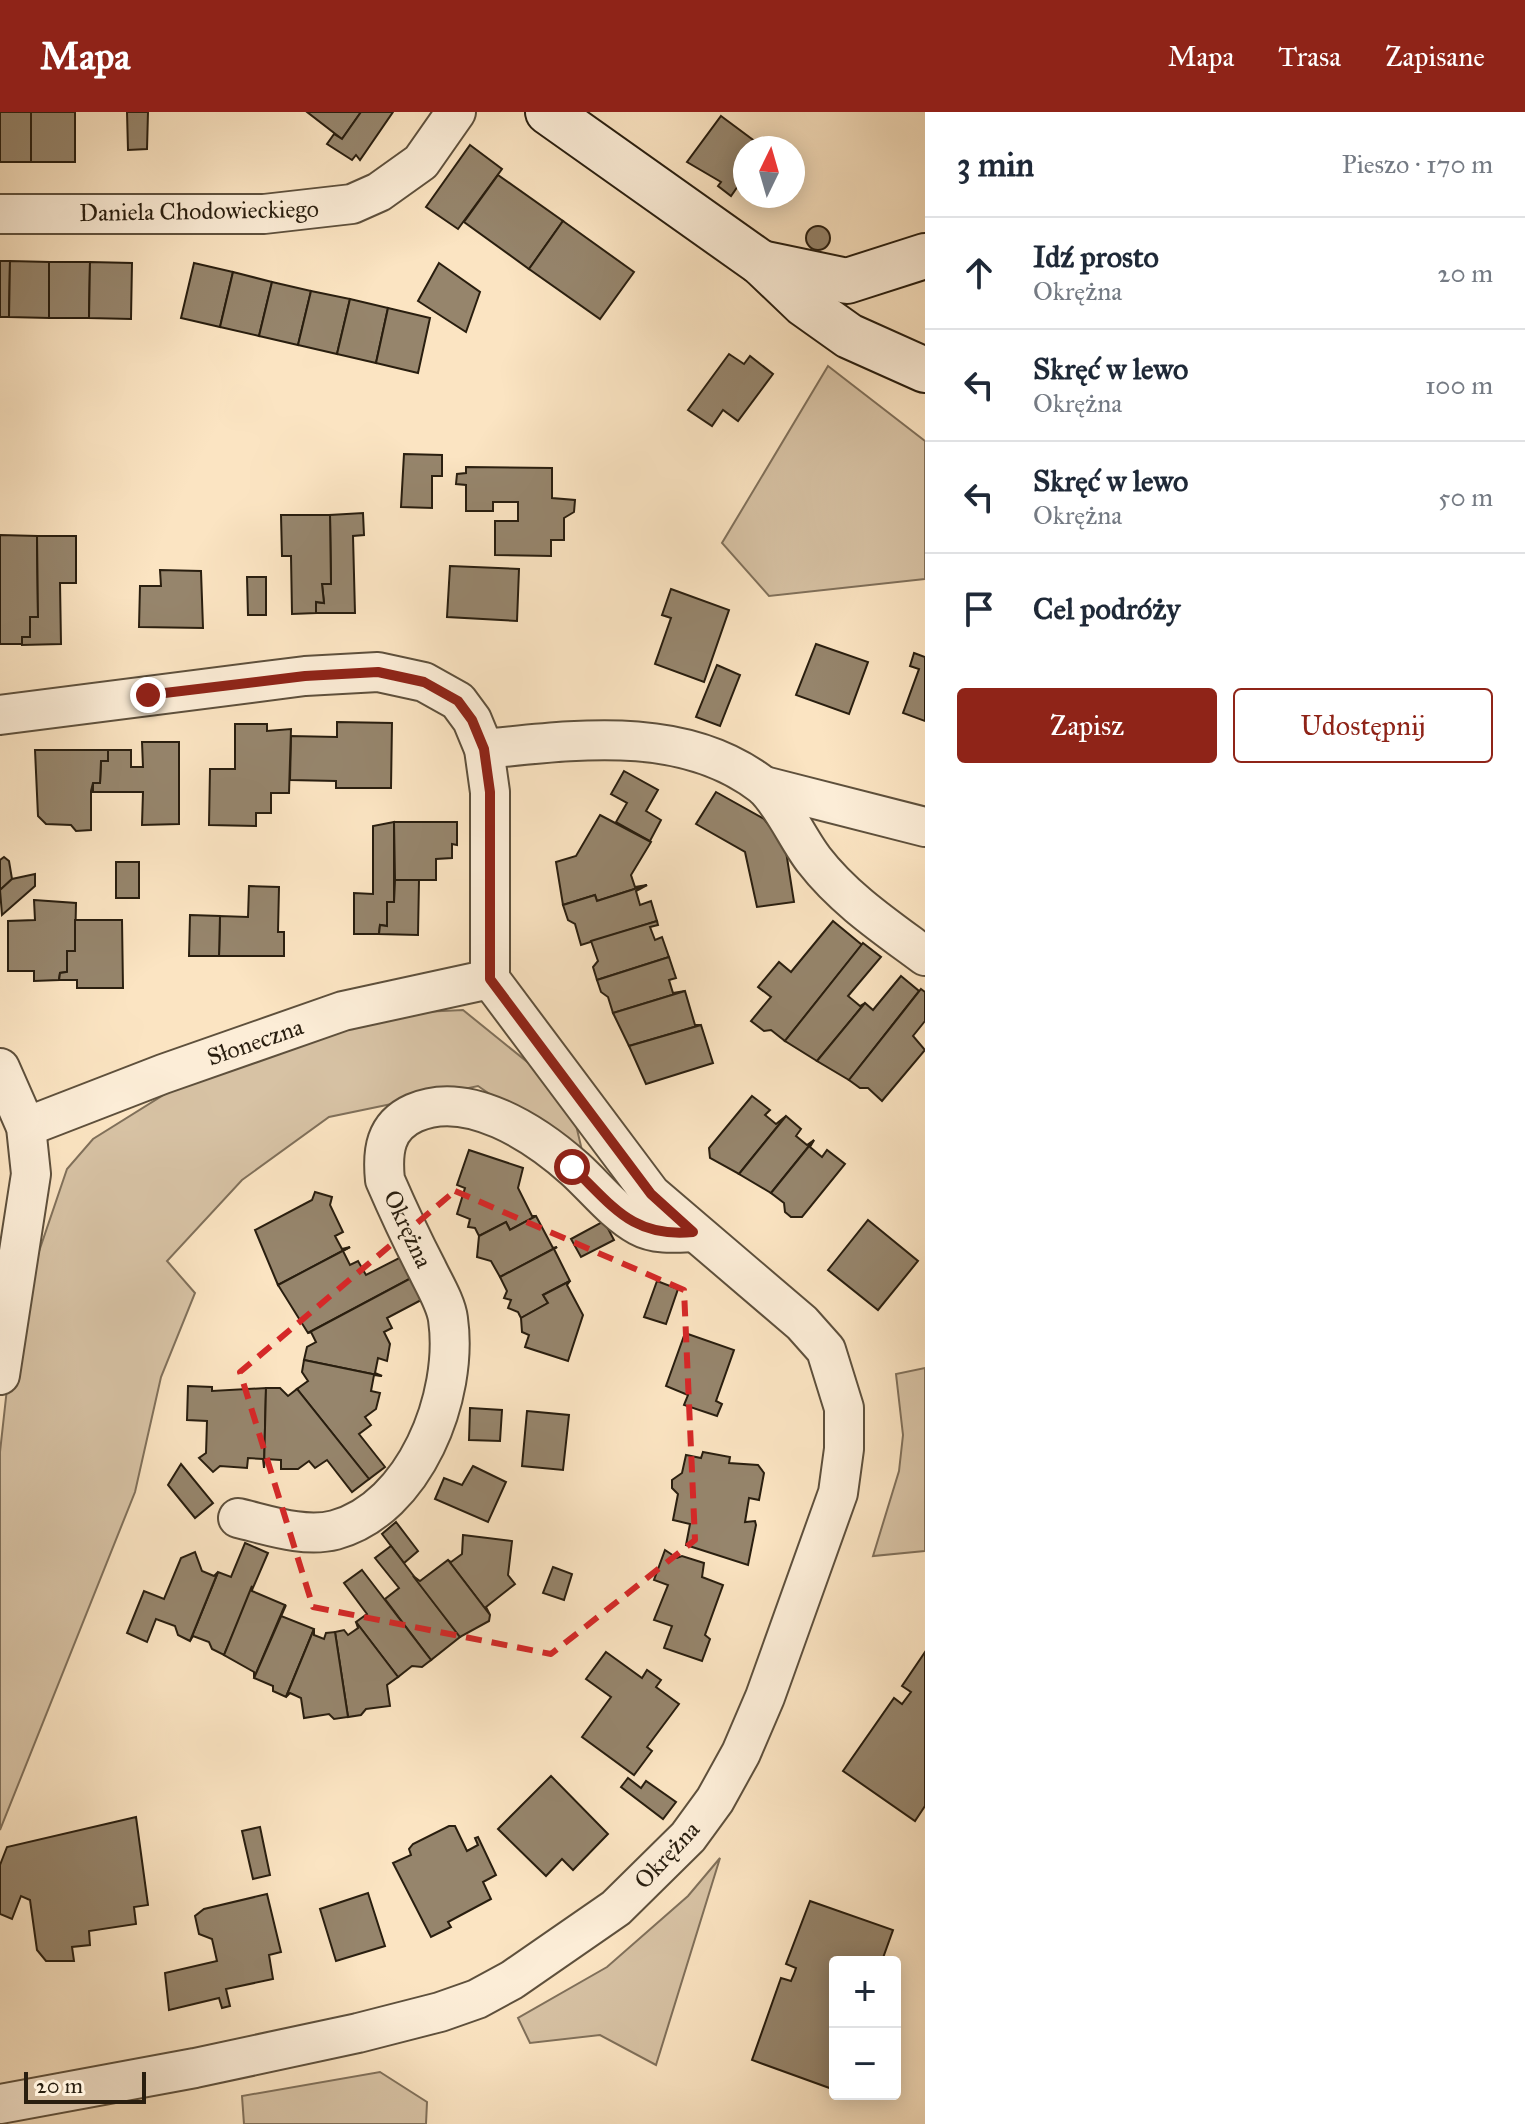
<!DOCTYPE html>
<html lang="pl">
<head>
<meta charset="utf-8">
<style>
	:root { --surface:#fff; --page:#f6f6f7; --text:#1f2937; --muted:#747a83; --line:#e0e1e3; --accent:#8f2418 }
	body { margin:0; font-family:"IM FELL Great Primer",serif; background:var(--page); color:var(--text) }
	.controls { position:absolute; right:24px; bottom:24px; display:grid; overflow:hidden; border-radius:8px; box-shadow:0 4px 20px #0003 }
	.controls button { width:72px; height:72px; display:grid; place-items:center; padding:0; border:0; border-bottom:2px solid var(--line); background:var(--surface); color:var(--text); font:40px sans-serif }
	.compass { position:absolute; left:733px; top:24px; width:72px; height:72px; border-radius:50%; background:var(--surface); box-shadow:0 4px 20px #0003; rotate:5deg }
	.scale { position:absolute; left:24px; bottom:20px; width:122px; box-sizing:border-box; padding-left:8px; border:4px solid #291e0f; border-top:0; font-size:22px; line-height:28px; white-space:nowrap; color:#291e0f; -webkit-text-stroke:6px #fcedd7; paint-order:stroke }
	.stop { position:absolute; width:24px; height:24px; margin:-18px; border:6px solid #8f2418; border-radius:50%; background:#fff }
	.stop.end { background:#8f2418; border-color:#fff; box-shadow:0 2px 8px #0008 }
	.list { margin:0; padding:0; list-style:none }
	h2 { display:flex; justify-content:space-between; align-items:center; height:104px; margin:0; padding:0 32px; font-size:34px }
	h2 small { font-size:26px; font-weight:400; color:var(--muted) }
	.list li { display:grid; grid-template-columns:52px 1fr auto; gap:24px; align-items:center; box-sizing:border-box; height:112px; padding:0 32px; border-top:2px solid var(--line) }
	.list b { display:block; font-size:30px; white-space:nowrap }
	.list p { margin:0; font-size:26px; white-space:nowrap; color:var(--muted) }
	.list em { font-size:26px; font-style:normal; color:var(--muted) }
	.actions { display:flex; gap:16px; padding:24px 32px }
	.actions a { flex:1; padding:18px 0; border:2px solid var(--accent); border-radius:8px; text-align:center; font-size:28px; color:var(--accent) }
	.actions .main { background:var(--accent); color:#fff }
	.icon { flex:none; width:44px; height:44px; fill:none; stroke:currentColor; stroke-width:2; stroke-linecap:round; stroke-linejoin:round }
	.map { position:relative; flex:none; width:925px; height:2012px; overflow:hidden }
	header { display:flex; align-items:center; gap:48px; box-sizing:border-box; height:112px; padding:0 40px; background:var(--accent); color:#fff }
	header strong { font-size:38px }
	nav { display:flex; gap:44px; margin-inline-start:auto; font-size:28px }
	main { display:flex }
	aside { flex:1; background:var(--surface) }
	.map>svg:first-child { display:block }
	.green { fill:#d7c2a4; stroke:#80705a; stroke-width:2 }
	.building { fill:#96856c; stroke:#291e0f; stroke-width:2 }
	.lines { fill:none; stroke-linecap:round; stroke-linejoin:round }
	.street-casing { stroke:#5e503c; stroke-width:42 }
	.secondary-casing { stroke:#291e0f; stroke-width:48 }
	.street { stroke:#fcedd7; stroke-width:38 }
	.secondary { stroke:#fcedd7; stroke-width:44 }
	.route { stroke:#8f2418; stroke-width:10 }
	.marked { fill:none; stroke:#d62828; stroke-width:6; stroke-dasharray:16 10; stroke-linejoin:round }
	.labels { text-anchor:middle; stroke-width:6; stroke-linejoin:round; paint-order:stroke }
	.street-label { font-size:24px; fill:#291e0f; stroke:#fcedd7 }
</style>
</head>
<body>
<header>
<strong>Mapa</strong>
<nav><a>Mapa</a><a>Trasa</a><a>Zapisane</a></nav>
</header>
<main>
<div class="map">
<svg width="925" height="2012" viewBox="0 0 925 2012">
	<rect width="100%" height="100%" fill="#fbe4c2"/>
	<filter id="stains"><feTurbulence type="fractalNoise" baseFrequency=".0025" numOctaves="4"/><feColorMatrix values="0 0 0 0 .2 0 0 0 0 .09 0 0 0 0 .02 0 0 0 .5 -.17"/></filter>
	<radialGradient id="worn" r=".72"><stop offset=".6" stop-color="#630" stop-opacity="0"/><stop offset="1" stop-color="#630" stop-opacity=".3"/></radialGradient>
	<g class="green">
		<polygon points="828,254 925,329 925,467 769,484 722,431"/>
		<polygon points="463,898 531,953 576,1013 584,1047 478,974 329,1005 242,1068 167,1149 195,1181 161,1265 135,1380 0,1718 0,1340 14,1213 67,1057 93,1027 194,964 402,901"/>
		<polygon points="925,1256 925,1439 873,1444 899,1359 903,1323 896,1262"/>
		<polygon points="720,1746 656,1953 600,1923 530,1931 518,1906 607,1855 688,1784"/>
		<polygon points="380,1960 427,1990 426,2012 244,2012 242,1984"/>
	</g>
	<g class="building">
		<rect x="0" y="0" width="31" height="50"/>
		<rect x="31" y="0" width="44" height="50"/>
		<polygon points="127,0 148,0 147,37 128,38"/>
		<polygon points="307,0 361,0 342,27"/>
		<polygon points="361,0 393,0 360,48 356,43 352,48 327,32 334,22 342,27"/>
		<polygon points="721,4 764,36 745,36 745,64 731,84 718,74 721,70 687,50"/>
		<polygon points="470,33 502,57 458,117 426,95"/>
		<polygon points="498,63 563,109 529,157 464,110"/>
		<polygon points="563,109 634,160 600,207 529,157"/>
		<circle cx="818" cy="126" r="12"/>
		<polygon points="0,149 10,149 9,205 0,205"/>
		<polygon points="10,149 49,150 49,206 9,205"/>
		<polygon points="49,150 90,150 89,206 49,206"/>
		<polygon points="90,150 132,151 131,207 89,206"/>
		<polygon points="194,151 233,160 220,215 181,206"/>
		<polygon points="439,151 480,180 466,220 418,189"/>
		<polygon points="233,160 272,170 259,224 220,215"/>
		<polygon points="272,170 311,179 298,233 259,224"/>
		<polygon points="311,179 350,187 337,242 298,233"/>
		<polygon points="350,187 388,196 376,251 337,242"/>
		<polygon points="388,196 430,206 418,261 376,251"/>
		<polygon points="729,242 744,252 750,244 773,262 738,309 723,298 712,314 688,298"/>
		<polygon points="404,342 442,343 442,364 432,364 432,396 401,395"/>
		<polygon points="466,355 552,356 552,386 575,388 574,400 564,406 564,428 551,428 551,444 495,443 495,409 518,409 518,390 493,390 493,399 466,399 466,373 456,372 457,362 466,361"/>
		<polygon points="363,401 364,423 353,424 355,501 316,501 316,490 324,491 322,472 331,472 330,403"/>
		<polygon points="281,403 330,403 331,472 322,472 324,491 316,490 316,501 292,502 291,444 282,444"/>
		<polygon points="0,423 37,424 38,505 30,505 30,525 22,525 22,532 0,532"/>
		<polygon points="37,424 76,424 76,471 60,471 61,532 22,533 22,525 30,525 30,505 38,505"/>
		<polygon points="450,454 519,457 517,509 447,505"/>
		<polygon points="160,458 201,459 203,516 139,515 140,474 161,474"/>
		<polygon points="247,465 266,465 266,503 248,503"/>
		<polygon points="671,477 729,498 704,570 655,552 671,506 662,503"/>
		<polygon points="816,532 868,550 849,602 796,583"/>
		<polygon points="914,541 925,545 925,609 903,601 919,557 910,554"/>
		<polygon points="717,553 740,563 720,614 696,605"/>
		<polygon points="337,610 392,611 391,676 336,676 336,669 290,668 291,624 337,625"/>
		<polygon points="235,612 267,612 267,619 291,617 289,681 271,681 271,701 256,701 256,714 209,713 210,657 235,657"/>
		<polygon points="142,630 179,630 179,712 142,713 143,680 93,680 93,671 100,671 101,649 108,649 108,638 131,638 131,655 143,655"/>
		<polygon points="35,638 108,638 108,649 101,649 100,671 93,671 91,679 91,718 76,719 71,713 46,712 38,704"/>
		<polygon points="624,659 658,678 646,699 661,708 650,729 616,710 627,691 611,682"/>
		<polygon points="716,680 764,707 785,733 794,790 757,795 745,740 696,712"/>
		<polygon points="600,703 651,730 631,763 635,775 647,773 597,789 595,783 563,793 556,750 576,744"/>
		<polygon points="394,710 394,790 387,790 387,814 380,813 379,822 354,822 354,781 373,782 373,714"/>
		<polygon points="394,710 457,710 457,733 452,732 452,746 436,747 436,768 395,768"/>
		<polygon points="4,745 9,749 12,767 0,778 0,748"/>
		<rect x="116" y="750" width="23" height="36"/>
		<polygon points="35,762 35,774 2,803 0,778 12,767"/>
		<polygon points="395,768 419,768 418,823 379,822 380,813 387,814 387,790 394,790"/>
		<polygon points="647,773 636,779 640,793 651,789 657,809 581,833 575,812 568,808 563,793 595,783 597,789"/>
		<polygon points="249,774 279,775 278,820 284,820 284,844 219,844 220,804 248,805"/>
		<polygon points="34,788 76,791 75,839 67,839 67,860 60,861 59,868 34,869 34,859 8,859 8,809 35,808"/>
		<polygon points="190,803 220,804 219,844 189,844"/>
		<polygon points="75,808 122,808 123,876 77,876 77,868 59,868 60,861 67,860 67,839 75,839"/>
		<polygon points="657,809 658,813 650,815 655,828 662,825 669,845 597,868 593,855 598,849 591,829"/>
		<polygon points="833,809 862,833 785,929 771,918 764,919 751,909 771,885 758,875 779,850 791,860"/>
		<polygon points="863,831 881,845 848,884 860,894 865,891 817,949 785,929"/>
		<polygon points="669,845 676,866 669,868 673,881 685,879 613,901 608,885 601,880 597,868"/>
		<polygon points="901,864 919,879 849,968 817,949 865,891 873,898"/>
		<polygon points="921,877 925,880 925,909 913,924 925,938 882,989 868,976 860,976 849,968"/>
		<polygon points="685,879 695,913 701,913 629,934 613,901"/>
		<polygon points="701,913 713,951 646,972 629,934"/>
		<polygon points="752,984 770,998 765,1003 776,1012 786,1004 739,1062 710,1046 709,1036"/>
		<polygon points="786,1004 801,1017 796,1024 807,1033 814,1028 771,1081 739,1062"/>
		<polygon points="814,1028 810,1035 822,1045 827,1038 845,1052 802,1105 791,1105 785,1100 784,1091 771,1081"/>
		<polygon points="469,1038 523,1056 518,1076 532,1104 536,1104 510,1118 506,1110 479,1124 475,1116 468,1115 470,1107 457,1102 465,1076 457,1073"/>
		<polygon points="315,1080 332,1085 330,1093 343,1120 335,1124 342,1137 350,1135 278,1173 255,1118 312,1088"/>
		<polygon points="536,1104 553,1136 557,1135 500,1165 491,1149 477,1145 479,1124 506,1110 510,1118"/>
		<polygon points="868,1108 918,1149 878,1198 828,1158"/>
		<polygon points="604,1109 614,1128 581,1145 571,1127"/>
		<polygon points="350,1135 343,1139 350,1153 358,1149 366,1163 403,1144 413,1165 308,1221 278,1173"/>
		<polygon points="557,1135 554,1137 570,1169 543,1183 548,1191 521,1206 518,1200 508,1196 511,1188 504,1186 507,1179 500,1165"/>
		<polygon points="413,1165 425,1186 387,1206 392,1216 384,1220 390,1232 387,1249 378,1246 375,1261 382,1264 304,1248 307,1235 316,1230 311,1220 308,1221"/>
		<polygon points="570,1169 567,1173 583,1203 568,1249 525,1235 529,1223 522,1220 521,1206 548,1191 543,1183"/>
		<polygon points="657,1169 678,1177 666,1212 644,1205"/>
		<polygon points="685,1221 734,1238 716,1289 722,1292 717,1304 684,1293 688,1283 666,1274"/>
		<polygon points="304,1248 382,1264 374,1263 371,1279 380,1281 376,1297 365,1305 371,1313 359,1322 385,1355 369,1367 297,1277 308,1269 302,1260"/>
		<polygon points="188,1274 212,1275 212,1279 266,1276 264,1356 263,1347 248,1346 247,1356 220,1354 213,1360 199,1346 206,1341 207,1309 187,1308"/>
		<polygon points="266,1276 280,1276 288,1284 297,1277 369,1367 352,1380 327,1348 315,1356 309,1349 298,1357 281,1357 281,1348 265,1347 264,1356"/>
		<polygon points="470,1296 502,1298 500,1329 469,1328"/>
		<polygon points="527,1299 569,1303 563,1358 522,1354"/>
		<polygon points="703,1340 730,1345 729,1351 758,1353 764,1361 759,1388 749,1386 745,1410 755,1409 756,1413 748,1453 686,1433 690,1412 673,1408 678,1382 672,1376 672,1368 682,1361 686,1343 701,1346"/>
		<polygon points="181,1352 213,1391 195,1406 168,1373"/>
		<polygon points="473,1354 506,1370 488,1410 435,1387 444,1366 462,1373"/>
		<polygon points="396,1410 418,1439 404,1451 382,1422"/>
		<polygon points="463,1423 512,1429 508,1463 515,1472 486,1495 490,1503 448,1448 451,1450 462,1442"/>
		<polygon points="245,1431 268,1441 224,1543 212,1537 209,1530 193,1524 190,1529 218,1460 231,1465"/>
		<polygon points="391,1434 460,1525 431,1548 385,1487 399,1476 375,1446"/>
		<polygon points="665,1438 677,1446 682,1444 704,1451 702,1465 723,1473 705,1523 710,1527 702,1549 664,1536 672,1514 654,1508 668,1473 654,1468"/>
		<polygon points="195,1440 202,1459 214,1464 218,1460 190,1529 178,1523 175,1514 156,1507 147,1530 127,1521 144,1479 164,1487 181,1446"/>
		<polygon points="448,1448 490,1503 489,1509 460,1525 413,1464 420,1469"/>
		<polygon points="553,1455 572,1462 564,1488 543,1481"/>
		<polygon points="362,1458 431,1548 422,1555 412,1554 398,1565 356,1510 367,1502 344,1471"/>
		<polygon points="252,1474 252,1479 285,1493 254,1566 254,1560 224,1543"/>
		<polygon points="286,1493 281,1504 314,1517 286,1585 273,1579 273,1574 254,1566"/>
		<polygon points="356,1510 398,1565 387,1573 390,1594 366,1597 361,1603 348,1605 335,1520 344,1518 348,1523 358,1516"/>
		<polygon points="314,1517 314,1523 324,1527 326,1521 335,1520 348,1605 334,1607 329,1602 304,1606 301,1586 290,1581 286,1585"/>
		<polygon points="606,1540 642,1566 647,1558 661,1568 656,1575 679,1592 647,1635 652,1639 634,1663 582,1625 611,1585 586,1567"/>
		<polygon points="925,1540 925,1694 915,1709 843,1659 894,1586 902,1592 911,1580 902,1574"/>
		<polygon points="551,1664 608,1722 573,1758 562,1747 546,1764 498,1717"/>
		<polygon points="628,1666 641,1676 646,1669 676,1690 663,1707 621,1675"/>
		<polygon points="136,1705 148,1793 134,1795 136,1812 89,1819 90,1833 72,1835 74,1849 46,1849 37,1838 30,1788 21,1784 12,1807 0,1802 0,1753 7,1735"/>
		<polygon points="449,1714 455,1714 467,1739 478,1733 475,1726 478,1725 496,1763 483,1770 491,1787 448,1810 451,1815 431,1825 393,1751 411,1743 409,1737 413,1732"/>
		<polygon points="260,1715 270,1763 253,1767 242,1719"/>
		<polygon points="368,1781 385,1834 336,1849 320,1797"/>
		<polygon points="267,1782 281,1840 269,1843 273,1867 226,1877 230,1894 222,1896 219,1886 169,1898 165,1861 217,1849 212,1827 199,1822 195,1804 204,1797"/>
		<polygon points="810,1789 893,1818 883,1846 892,1850 835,1850 835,1978 752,1948 781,1866 791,1869 794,1862 796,1856 786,1852"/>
	</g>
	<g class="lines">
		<defs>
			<g id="street">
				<polyline points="0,102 264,102 352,92 379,80 421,50 456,0"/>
				<polyline points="0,603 305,564 378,560 424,570 458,589 472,608 484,637 490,680 490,867 651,1082 802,1211 826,1238 844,1296 844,1337 838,1381 765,1585 741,1641 715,1688 688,1725 616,1796 512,1868 477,1887 440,1900 358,1921 195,1956 0,1992"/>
				<path d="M484,637c91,-9 199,-25 278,36 19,15 36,55 52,75 30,39 72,67 111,96"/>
				<polyline points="764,674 925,715"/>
				<polyline points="0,956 26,1015 31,1062 0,1263"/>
				<polyline points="26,1015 163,962 343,899 490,867"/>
				<path d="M238,1406c30,7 66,20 97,12 80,-22 124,-134 113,-211 -2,-16 -14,-35 -21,-50 -15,-29 -29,-59 -42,-89 -3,-29 0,-54 29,-67 54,-24 122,21 161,56 21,19 39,43 64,57 16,9 37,7 54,6"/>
			</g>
			<g id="secondary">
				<polyline points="548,0 761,151 804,192 849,224 925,258"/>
				<polyline points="761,151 847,169 925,144"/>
			</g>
		</defs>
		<use href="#street" class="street-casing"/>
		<use href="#secondary" class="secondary-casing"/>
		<use href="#street" class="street"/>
		<use href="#secondary" class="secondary"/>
	</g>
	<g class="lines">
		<path class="route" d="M148,583l157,-19 73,-4 46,10 34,19 14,19 12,29 6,43v187l161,215 42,38c-61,6 -80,-26 -121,-65"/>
	</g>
	<path class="marked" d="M455,1079l229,99 11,250 -144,114 -238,-47 -73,-235z"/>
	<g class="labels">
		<g class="street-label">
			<text transform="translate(199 99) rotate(-1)" y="8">Daniela Chodowieckiego</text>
			<text transform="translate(255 930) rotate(-19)" y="8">Słoneczna</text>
			<text transform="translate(408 1117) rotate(65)" y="8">Okrężna</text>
			<text transform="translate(667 1743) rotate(-47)" y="8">Okrężna</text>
		</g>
	</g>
	<rect width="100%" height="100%" filter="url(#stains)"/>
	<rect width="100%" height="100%" fill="url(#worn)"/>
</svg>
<div class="controls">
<button>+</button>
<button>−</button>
</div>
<svg class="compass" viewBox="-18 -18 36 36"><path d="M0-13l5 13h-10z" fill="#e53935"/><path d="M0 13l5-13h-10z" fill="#747a83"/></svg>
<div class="scale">20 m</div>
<div class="stop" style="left:572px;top:1055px"></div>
<div class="stop end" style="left:148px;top:583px"></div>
</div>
<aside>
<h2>3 min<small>Pieszo · 170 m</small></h2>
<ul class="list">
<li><svg class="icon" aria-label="ahead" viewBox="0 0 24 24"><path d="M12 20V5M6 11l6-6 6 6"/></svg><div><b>Idź prosto</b><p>Okrężna</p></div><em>20 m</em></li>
<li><svg class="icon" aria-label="left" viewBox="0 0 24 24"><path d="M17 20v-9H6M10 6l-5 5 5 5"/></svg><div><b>Skręć w lewo</b><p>Okrężna</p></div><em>100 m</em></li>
<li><svg class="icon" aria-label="left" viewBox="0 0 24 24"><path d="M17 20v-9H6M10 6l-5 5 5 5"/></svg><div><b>Skręć w lewo</b><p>Okrężna</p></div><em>50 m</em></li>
<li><svg class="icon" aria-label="arrive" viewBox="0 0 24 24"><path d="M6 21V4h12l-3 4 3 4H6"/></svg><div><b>Cel podróży</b></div></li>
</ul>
<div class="actions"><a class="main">Zapisz</a><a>Udostępnij</a></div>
</aside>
</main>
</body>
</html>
